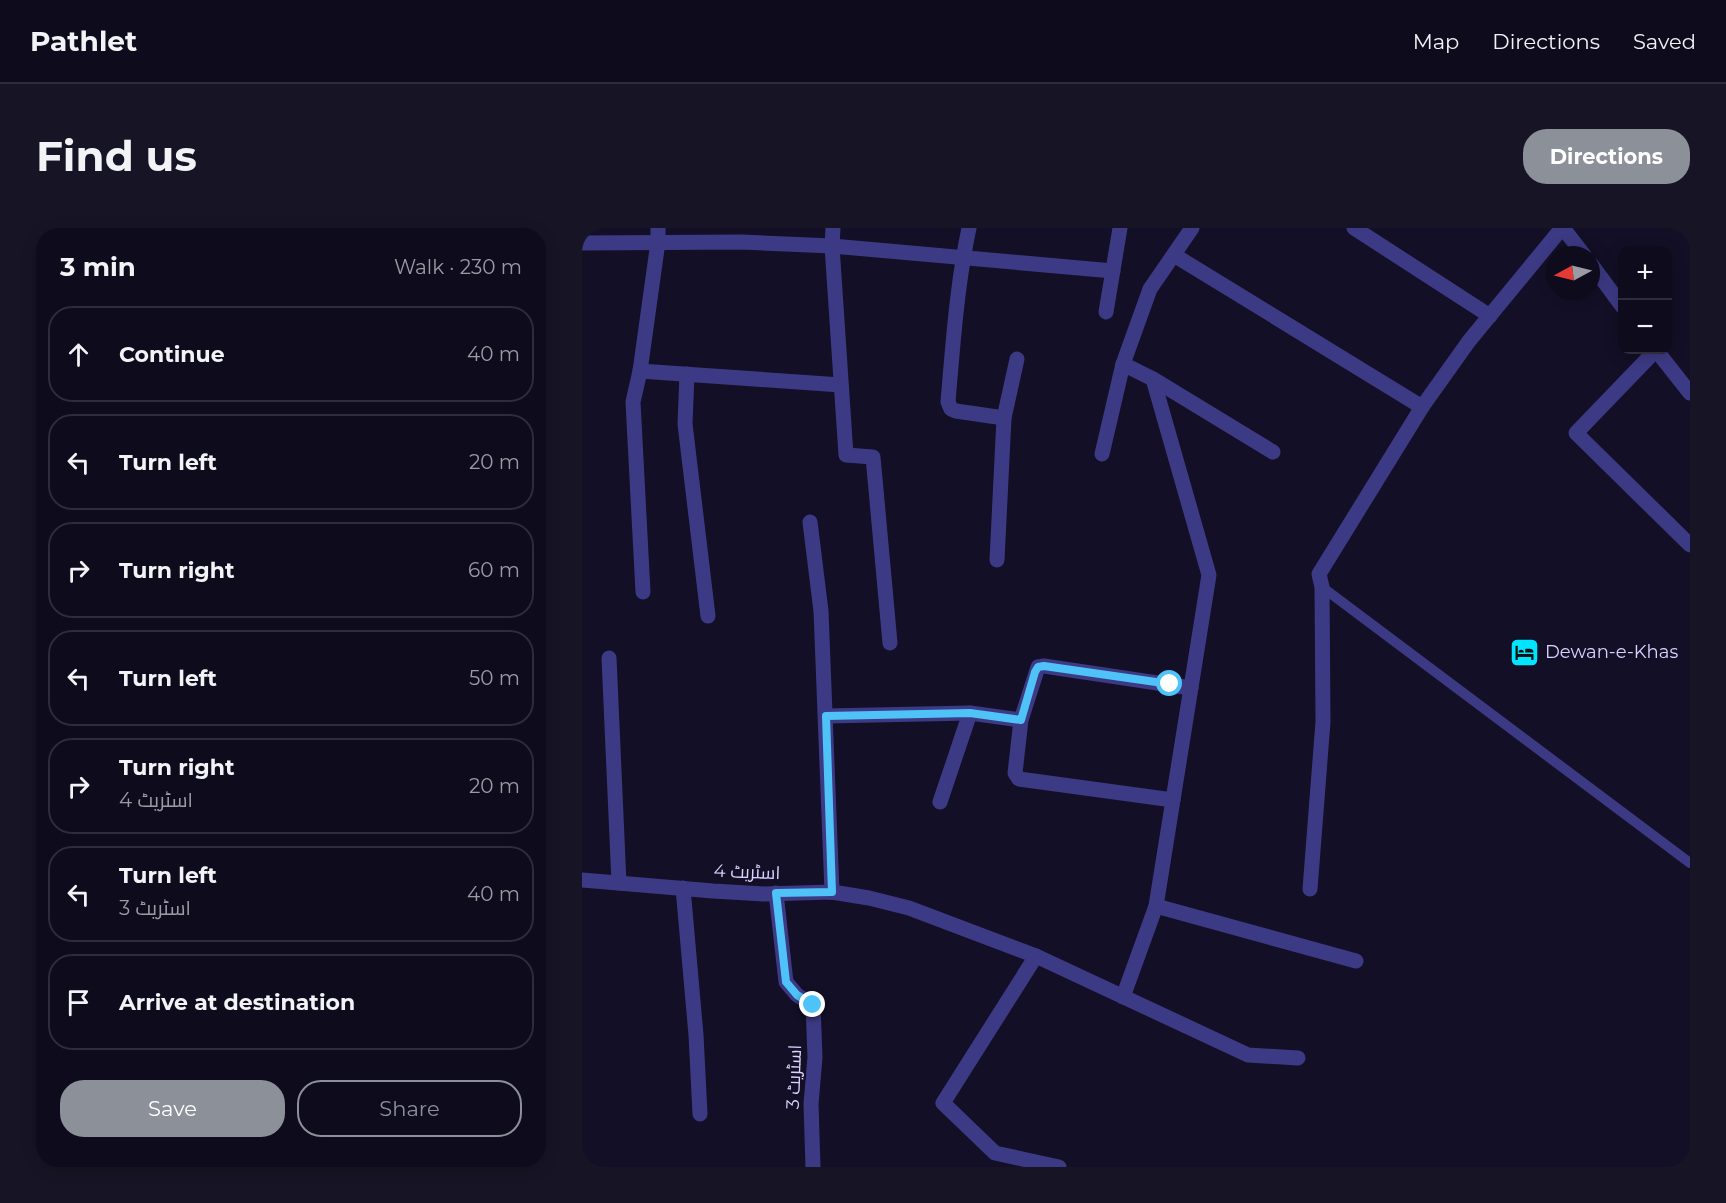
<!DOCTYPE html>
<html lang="en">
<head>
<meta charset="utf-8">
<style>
	:root { --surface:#0e0b1c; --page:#171425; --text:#f1f3f6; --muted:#9b9ba3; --line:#2e2b3b; --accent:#8c9099 }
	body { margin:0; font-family:Montserrat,Cairo,sans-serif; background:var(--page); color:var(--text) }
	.controls { position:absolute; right:18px; top:18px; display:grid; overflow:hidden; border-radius:12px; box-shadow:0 3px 15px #0003 }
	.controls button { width:54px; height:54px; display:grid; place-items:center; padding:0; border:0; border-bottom:2px solid var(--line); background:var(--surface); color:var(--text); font:30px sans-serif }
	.compass { position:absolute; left:964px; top:18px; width:54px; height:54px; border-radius:50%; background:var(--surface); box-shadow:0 3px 15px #0003; rotate:263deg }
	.stop { position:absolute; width:18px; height:18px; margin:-14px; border:4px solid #4fc3f7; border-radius:50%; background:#fff }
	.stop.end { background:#4fc3f7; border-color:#fff; box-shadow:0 2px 6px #0008 }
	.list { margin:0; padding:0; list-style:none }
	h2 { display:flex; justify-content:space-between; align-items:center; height:78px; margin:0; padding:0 24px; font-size:26px }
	h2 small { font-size:20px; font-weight:400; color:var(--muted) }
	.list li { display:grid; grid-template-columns:39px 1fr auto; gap:18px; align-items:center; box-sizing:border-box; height:96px; margin:0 12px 12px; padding:0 12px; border:2px solid var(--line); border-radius:24px }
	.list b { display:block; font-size:22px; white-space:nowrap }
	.list p { margin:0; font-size:20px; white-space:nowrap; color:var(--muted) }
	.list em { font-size:20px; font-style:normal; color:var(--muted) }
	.actions { display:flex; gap:12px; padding:18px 24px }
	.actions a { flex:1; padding:14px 0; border:2px solid var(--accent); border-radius:24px; text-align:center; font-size:21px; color:var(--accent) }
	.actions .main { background:var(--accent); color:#fff }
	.icon { flex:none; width:33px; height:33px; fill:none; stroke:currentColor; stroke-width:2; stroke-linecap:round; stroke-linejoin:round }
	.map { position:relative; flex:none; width:1108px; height:939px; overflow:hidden; border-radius:24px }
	header { display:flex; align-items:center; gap:36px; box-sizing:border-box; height:84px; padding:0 30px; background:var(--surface); border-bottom:2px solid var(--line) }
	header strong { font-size:28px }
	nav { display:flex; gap:33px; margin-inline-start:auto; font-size:21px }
	.intro { display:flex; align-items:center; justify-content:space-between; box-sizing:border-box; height:144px; padding:0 36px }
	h1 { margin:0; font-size:42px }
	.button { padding:15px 27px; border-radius:24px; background:var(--accent); color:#fff; font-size:21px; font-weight:700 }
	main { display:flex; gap:36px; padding:0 36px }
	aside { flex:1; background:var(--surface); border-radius:24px; box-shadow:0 3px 15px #0003 }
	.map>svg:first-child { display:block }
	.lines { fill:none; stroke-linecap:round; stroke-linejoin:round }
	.service { stroke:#3d3a85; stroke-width:10 }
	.minor { stroke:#3d3a85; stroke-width:15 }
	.route { stroke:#4fc3f7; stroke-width:8 }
	.labels { text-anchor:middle; stroke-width:4.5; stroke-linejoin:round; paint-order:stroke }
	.poi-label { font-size:18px; fill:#d9d4ff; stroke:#130f26; text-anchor:start }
	.street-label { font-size:18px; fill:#d9d4ff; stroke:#130f26 }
</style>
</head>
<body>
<header>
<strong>Pathlet</strong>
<nav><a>Map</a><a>Directions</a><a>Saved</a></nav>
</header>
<div class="intro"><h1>Find us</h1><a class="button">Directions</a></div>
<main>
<aside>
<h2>3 min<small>Walk · 230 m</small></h2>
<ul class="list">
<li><svg class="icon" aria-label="ahead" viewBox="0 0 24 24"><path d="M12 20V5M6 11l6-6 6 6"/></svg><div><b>Continue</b></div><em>40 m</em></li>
<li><svg class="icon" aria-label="left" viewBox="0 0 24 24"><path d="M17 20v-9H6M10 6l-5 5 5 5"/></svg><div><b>Turn left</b></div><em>20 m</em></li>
<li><svg class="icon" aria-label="right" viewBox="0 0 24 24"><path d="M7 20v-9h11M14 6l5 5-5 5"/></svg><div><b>Turn right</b></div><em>60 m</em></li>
<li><svg class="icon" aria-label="left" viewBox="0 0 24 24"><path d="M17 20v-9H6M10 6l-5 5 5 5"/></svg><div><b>Turn left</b></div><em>50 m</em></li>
<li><svg class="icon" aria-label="right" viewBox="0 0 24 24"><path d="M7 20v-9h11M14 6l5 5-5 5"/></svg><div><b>Turn right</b><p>اسٹریٹ 4</p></div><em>20 m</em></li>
<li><svg class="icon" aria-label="left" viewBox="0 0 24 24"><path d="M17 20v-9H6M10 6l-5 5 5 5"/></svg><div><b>Turn left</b><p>اسٹریٹ 3</p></div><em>40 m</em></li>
<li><svg class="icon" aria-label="arrive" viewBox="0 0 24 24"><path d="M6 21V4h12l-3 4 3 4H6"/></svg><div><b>Arrive at destination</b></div></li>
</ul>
<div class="actions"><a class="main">Save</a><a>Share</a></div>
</aside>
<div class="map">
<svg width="1108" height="939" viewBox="0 0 1108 939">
	<rect width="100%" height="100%" fill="#130f26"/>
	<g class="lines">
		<polyline class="service" points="740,359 1108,635"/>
		<g class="minor">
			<polyline points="251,0 250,18 264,227 291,229 308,415"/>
			<path d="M387,0c-12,57 -16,115 -21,174l3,7 5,2 48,7"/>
			<polyline points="772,0 908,88"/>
			<polyline points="981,0 1002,27"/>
			<polyline points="0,15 160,14 250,18 531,43"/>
			<polyline points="592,27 840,179"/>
			<polyline points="1009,36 1040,78"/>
			<polyline points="524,84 538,0"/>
			<polyline points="1074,122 994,205 1108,317"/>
			<polyline points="1074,122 1108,165"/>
			<polyline points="541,136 571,151 691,224"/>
			<polyline points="58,143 259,157"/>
			<polyline points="105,146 103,196 126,388"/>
			<polyline points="571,151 627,347 574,678"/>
			<polyline points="520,226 541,136 568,61 610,0"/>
			<polyline points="228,294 239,383 250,664"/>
			<polyline points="415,332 422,190 435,131"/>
			<polyline points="61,364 51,174 58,143 76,14 76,0"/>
			<polyline points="27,430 37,655"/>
			<polyline points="244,488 388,485 439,492"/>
			<polyline points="591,572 437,551 433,545 439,492 456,439 462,438 609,460"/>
			<polyline points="358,574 388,485"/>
			<polyline points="0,652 131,663 182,666 250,664 287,670 327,680 454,728 666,827 716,830"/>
			<polyline points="101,660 114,807 118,886"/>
			<polyline points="728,661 741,494 740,359 737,346 840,179 887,113 980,0"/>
			<polyline points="194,665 204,754 215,767 231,777 233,829 229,876 231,939"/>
			<polyline points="454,728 361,875 413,925 477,939"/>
			<polyline points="541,769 574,678 774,733"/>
		</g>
	</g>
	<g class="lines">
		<polyline class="route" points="231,777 215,767 204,754 194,665 250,664 244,488 388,485 439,492 453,444 456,439 462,438 588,456"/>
	</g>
	<defs>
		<symbol id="hotel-square" viewBox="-11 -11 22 22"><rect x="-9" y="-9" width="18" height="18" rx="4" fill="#00e5ff" stroke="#130f26"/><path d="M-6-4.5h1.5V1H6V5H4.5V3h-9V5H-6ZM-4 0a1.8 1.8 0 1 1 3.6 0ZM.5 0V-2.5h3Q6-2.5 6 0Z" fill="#111"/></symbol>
	</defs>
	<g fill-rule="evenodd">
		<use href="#hotel-square" x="926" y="408" width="33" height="33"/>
	</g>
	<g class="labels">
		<g class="poi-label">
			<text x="963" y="430">Dewan-e-Khas</text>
		</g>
		<g class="street-label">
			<text transform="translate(165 644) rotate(2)" y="6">اسٹریٹ 4</text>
			<text transform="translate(212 849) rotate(-88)" y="6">اسٹریٹ 3</text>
		</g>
	</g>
</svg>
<div class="controls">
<button>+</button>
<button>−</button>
</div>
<svg class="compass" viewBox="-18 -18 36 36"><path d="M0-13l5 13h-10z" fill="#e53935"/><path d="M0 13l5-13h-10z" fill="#9b9ba3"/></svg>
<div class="stop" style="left:588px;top:456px"></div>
<div class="stop end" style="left:231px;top:777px"></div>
</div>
</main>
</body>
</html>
